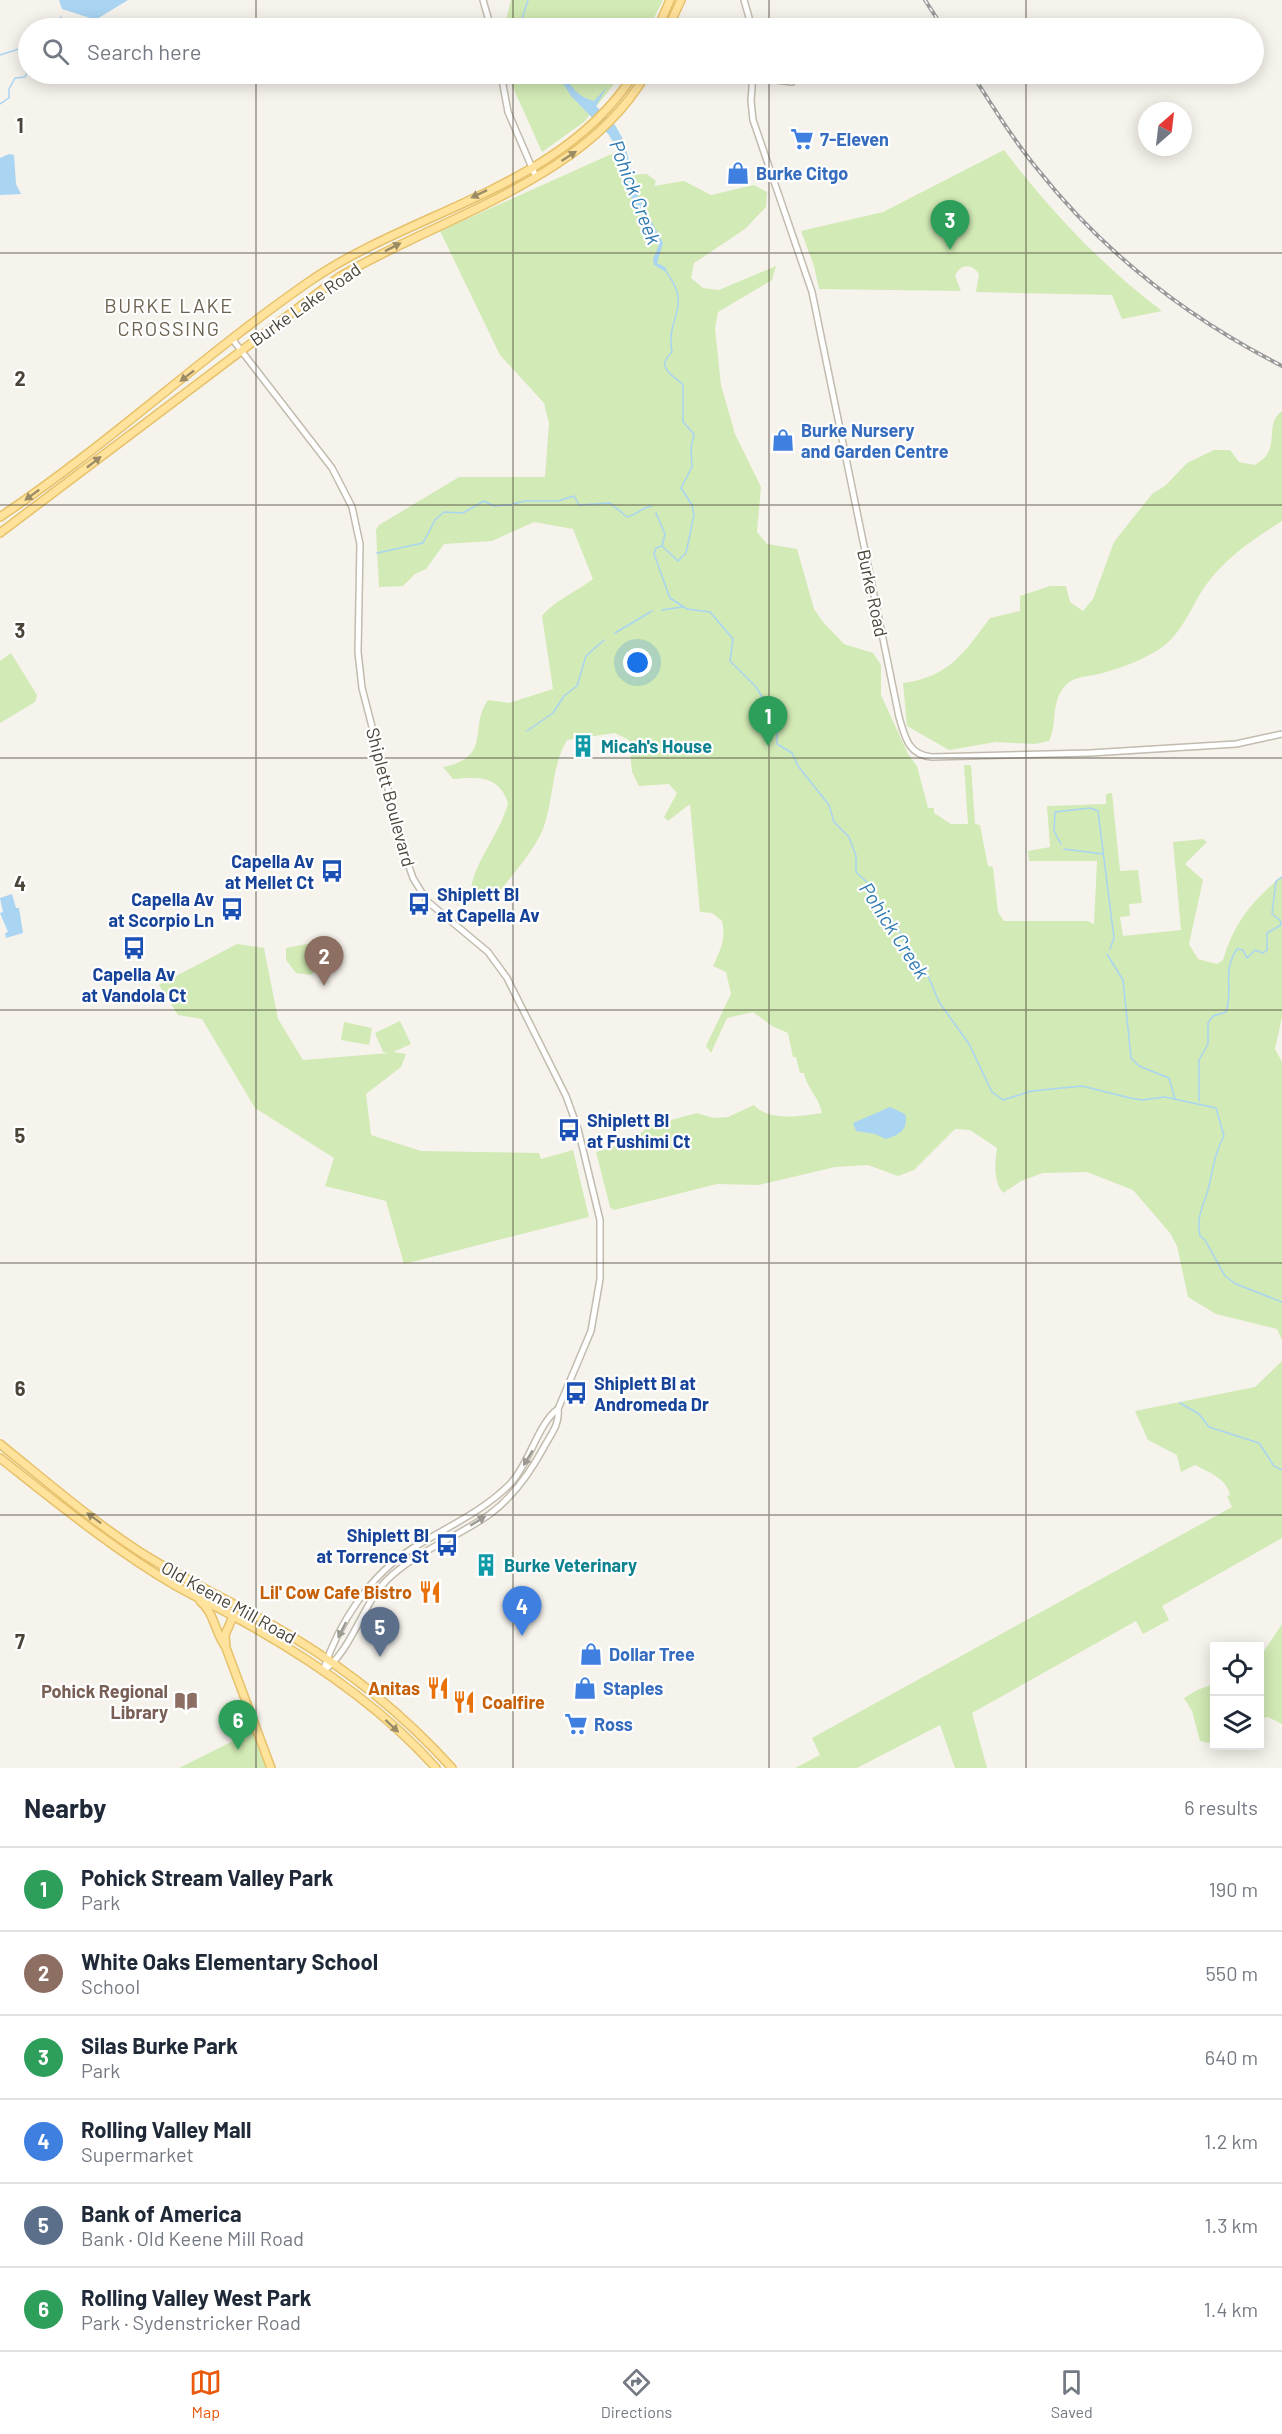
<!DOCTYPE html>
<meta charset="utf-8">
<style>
:root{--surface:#fff;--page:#f6f6f7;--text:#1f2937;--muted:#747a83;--line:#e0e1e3;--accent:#ea580c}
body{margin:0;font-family:Barlow,sans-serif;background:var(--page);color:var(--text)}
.controls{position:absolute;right:18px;bottom:18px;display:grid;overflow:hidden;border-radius:0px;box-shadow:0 3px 15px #0003}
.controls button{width:54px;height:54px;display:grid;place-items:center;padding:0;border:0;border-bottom:2px solid var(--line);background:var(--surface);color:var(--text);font:30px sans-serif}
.compass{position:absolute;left:1138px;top:102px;width:54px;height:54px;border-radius:50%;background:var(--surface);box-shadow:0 3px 15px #0003;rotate:28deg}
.you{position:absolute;left:638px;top:663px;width:21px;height:21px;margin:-15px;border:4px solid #fff;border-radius:50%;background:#1a73e8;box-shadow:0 0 0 9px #1a73e833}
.badge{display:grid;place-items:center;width:39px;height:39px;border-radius:50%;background:var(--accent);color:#fff;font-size:20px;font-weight:700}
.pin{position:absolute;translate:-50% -50px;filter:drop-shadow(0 2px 3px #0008)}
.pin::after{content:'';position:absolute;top:32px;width:21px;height:18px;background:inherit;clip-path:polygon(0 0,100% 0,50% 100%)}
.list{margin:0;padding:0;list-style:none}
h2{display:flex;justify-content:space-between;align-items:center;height:78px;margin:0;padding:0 24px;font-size:26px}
h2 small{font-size:20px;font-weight:400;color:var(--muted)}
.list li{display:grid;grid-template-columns:39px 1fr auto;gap:18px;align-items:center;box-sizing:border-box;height:84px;padding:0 24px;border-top:2px solid var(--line)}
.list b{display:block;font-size:22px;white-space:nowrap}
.list p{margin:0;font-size:20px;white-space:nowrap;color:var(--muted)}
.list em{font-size:20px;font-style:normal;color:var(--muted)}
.icon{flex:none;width:33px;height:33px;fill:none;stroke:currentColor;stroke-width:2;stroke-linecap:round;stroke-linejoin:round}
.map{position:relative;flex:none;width:1282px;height:1768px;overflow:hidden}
.search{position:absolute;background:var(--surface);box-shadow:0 3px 15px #0003;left:18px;right:18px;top:18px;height:66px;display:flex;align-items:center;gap:15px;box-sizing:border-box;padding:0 21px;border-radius:33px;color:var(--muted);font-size:22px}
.sheet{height:582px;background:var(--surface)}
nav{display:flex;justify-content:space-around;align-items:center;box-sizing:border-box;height:84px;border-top:2px solid var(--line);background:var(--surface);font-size:16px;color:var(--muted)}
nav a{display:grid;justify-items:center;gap:3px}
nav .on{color:var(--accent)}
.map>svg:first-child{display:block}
.green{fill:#d2eab5}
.water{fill:#a9d4f2}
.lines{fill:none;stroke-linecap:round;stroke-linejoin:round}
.stream{stroke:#a9d4f2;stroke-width:1.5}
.minor-casing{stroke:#c2bbae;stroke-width:8}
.major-casing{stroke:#e6c16a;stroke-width:10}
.minor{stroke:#fff;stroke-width:5}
.major{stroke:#ffe39c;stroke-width:7}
.rail-casing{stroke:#9a9a9a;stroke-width:4}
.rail{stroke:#fff;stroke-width:1.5;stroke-dasharray:4.5;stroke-linecap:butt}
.oneway{fill:#9c8c66}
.oneway2{fill:#9c9892}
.grid{fill:none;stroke:#4b4439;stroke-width:1.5;stroke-opacity:0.55}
.labels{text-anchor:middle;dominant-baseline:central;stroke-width:4.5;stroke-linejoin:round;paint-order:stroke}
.shop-label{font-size:18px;font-weight:bold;fill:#366cbe;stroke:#fff;text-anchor:start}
.street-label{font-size:18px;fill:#4b4439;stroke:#fff}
.culture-label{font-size:18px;font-weight:bold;fill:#0d838f;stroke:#fff;text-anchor:start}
.transit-label{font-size:18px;font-weight:bold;fill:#164399;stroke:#fff;text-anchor:end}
.food-label{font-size:18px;font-weight:bold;fill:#c56008;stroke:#fff;text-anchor:end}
.education-label{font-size:18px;font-weight:bold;fill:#785e54;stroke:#fff;text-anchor:end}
.water-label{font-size:20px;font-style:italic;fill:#2e7ab2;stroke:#fff}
.neighbourhood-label{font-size:20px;letter-spacing:1.5px;fill:#6e6250;stroke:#fff}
.grid-label{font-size:20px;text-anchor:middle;font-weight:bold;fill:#4b4439;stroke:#fff;stroke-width:4.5;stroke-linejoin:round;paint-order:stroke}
</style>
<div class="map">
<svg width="1282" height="1768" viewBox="0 0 1282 1768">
<rect width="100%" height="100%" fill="#f6f3ec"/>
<g class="green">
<polygon points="511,0 663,0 649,28 497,28 505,24"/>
<polygon points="507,74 622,74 584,122 542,152"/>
<path d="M1004,150C1050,210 1101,265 1162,311L1122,319L1112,295L976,292L979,274C972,263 960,264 955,276L961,291L819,289L814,266L801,231L883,212Z"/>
<path d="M616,152L626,175L647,174L656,181L654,186L684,181L711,195L754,185L767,192L766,207L745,229L694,263L691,278L703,288L719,290L776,266L772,280L718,312L715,328L721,385L735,434L761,487L757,532L767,544L797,549L814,609L823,622L844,644L873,653L881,665V695L908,754L917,766L928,808H934V813L951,824H968L964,765H971L975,824L980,825L988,866L993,867L998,912L1004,921H1088L1094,924L1097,861H1029L1028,851L1050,847L1047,806L1106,804V794L1112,793L1120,871L1138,870L1142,903L1129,904L1130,916L1120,917L1123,936L1181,930L1173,842L1203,839L1207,842L1185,864L1203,880L1189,944L1198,959L1217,964L1223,960C1235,921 1251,902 1282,876V1017L1275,1049L1282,1062V1340L1277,1329L1216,1314L1188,1297L1177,1246L1170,1233L1133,1190L1087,1172L1043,1173L1021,1181L1003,1193C993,1180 995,1164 997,1148L970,1130L955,1129L914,1170L898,1176L868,1165L835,1167L759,1185L717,1184L614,1210L610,1207L596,1152L632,1141L649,1126L697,1113L713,1118L728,1117L754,1105C769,1122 801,1116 822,1113C819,1097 807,1089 804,1073H800L796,1057H793L788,1033L772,1026L753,1012L727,1018L711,1053L706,1046L731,994L726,972L713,966C721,949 726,939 722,921L712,913L700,912L690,804L668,821L664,817L677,793L669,784L639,786L632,772L629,740L615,733L567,740C551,767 554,800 543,829C534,851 515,871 501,890L486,893L471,888C477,857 500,834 508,803C499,775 478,777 453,779L443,767C493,757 468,729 488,700L509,703L553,689L542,616C555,600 576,592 593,579L573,529L534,522L492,541L444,544L426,569L415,574L403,586L379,587L376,530L379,525L459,477H545L549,423L544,403L500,355L440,231Z"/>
<path d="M1282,411V521C1254,539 1229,555 1209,581C1193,601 1185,629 1165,645C1145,660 1117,670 1094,675C1083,677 1073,677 1065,686C1050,703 1058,723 1049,741L1035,744L996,742L949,750L907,726L903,683C949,677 964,653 990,618L1020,611V596L1050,586H1066L1070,602L1083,611L1093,599L1114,542L1152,494L1165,486L1187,463L1214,450H1230L1239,462L1255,465C1258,462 1264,459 1266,456C1277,442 1266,422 1282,411Z"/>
<polygon points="11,653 37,695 35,702 0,723 0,661"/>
<polygon points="312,943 316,946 318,968 311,975 296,973 286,960 286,948"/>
<polygon points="237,944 264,948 278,1019 303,1060 389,1053 383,1052 375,1033 400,1021 411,1044 393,1052 406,1054 401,1067 366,1094 371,1135 421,1151 539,1153 541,1159 573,1150 589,1217 404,1264 386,1201 325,1186 334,1158 255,1108 202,1019 178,1015 159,985"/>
<polygon points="344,1022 372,1028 369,1045 341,1040"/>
<path d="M1282,1361V1538L1162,1606L1169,1620L1143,1634L1136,1621L972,1713L987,1768H955L940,1725L857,1768H795L820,1755L812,1738L1232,1507L1227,1496L1230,1495C1227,1479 1209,1472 1195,1465L1181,1472L1177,1455L1148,1440L1135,1411L1255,1387Z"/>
<polygon points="1282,1624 1282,1724 1268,1717 1260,1718 1260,1657"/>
<polygon points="1214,1684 1214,1740 1208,1743 1200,1741 1192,1711 1184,1698 1197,1690"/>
<polygon points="253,1731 266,1768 179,1768"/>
</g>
<g class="water">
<polygon points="59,0 128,0 97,19 93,19 62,9"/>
<path d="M557,74H564C571,87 578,97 594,101L607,87L596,106L615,125L624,141L638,196L663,243L657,263L665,267L668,273L654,265L653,259L659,245L631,197L623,160L609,135L571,96Z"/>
<polygon points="9,154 14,155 16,184 21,194 0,195 0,158"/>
<polygon points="12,894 16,908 19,908 23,933 6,938 5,933 8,932 0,913 3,912 0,898"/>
<path d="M890,1107L905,1114C909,1130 899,1135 886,1139L875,1134L856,1131L853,1123Z"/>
</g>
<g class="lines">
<g class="stream">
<polyline points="521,22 528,0"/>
<polyline points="56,28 61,17"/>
<polyline points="0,55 28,46"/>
<polyline points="0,104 9,98 9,89 15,78 25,77 28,71"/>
<path d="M667,273C693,308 665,318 672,352C655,368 672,374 683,385V422L694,434L691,448L692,467L681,488L692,505L694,515L686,553L678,561L662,546L656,548L654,554L670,598L687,609L710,612L733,639L730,661L756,687L769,708L777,722V744L792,753L798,766L829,805L834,822L849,837L856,856V872L870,885L875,898L898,928L913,958L929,978L939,1002L969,1044L992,1092L1003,1100L1032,1091L1082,1086L1130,1098L1142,1100L1165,1097L1216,1108L1224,1136C1214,1154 1213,1170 1208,1190C1203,1207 1196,1217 1200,1236L1205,1240L1225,1276L1236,1284L1282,1302"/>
<polyline points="656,513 665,534 662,546"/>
<path d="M377,553L423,543L435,520L444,512L463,513L484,501L494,506L509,505L525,501H558L574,496L579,505L610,503L627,517C636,515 641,508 651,506"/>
<polyline points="662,610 682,607"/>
<polyline points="615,633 652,611"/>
<polyline points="527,731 553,713 564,696 577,686 586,656 604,640"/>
<polyline points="1061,844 1054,831 1055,812 1090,808 1098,811 1114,938 1110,949"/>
<polyline points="1064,849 1103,854"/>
<polyline points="1107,954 1123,980 1131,1058 1139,1066 1169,1078 1175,1099"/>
<path d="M1199,1101V1060L1208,1044V1023L1213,1016L1226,1012C1234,988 1221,973 1237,949L1243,950L1247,958L1255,950L1263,953L1267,950V933L1281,925L1280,920L1272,914L1276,881L1282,877"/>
<polyline points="1180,1403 1199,1414 1209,1427 1259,1443 1274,1466 1282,1470"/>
</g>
<g class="minor-casing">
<g id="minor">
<polyline points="483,0 491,28"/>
<polyline points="744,0 752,28"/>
<polyline points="501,74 508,112 536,177"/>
<path d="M753,74L751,101L753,120L812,292L899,717C905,737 908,755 932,757L1090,753L1236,744L1282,734"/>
<polyline points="766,74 776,80 792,82"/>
<path d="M233,340L332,468L352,507L360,544L358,652L362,688L406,858L413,878L427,901L488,952L507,978L566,1096L578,1129L600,1220V1279L591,1331L558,1409C538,1423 529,1465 509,1485C482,1512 445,1528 413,1548C370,1575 339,1622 323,1671"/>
<path d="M323,1671C351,1652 361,1607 386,1581C415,1552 456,1538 490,1514C514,1496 530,1473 544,1447C551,1434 560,1424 558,1409"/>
</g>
</g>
<g class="major-casing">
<g id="major">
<polyline points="658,28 670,0"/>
<polyline points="668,28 681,0"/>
<path d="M0,517C108,445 203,355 310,281C415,209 562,188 634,74"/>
<path d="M0,533L339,277C440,217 586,180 646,74"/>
<path d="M0,1444C46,1481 91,1520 140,1552C189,1583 242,1606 291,1636C351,1672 405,1716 452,1768"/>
<path d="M0,1458C57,1503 113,1549 176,1586C195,1597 214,1605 233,1616C307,1656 380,1705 436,1768"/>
<path d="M200,1601C214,1612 215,1632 225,1646"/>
<polyline points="234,1614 225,1635 226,1648 271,1768"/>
</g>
</g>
<use href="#minor" class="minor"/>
<use href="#major" class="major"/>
<g class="rail-casing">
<g id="rail">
<polyline points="925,0 943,28"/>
<path d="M972,74C993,107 1014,141 1039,171C1105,254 1188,318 1282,366"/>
</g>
</g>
<use href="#rail" class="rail"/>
</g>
<defs><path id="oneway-solid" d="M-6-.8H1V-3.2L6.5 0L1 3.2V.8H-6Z" transform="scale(1.5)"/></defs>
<g class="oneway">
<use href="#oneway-solid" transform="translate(569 156) rotate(-33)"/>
<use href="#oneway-solid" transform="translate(479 194) rotate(154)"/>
<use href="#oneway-solid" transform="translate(393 247) rotate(-27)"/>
<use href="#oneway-solid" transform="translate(187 376) rotate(142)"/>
<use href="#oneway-solid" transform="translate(94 462) rotate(-38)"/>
<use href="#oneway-solid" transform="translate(32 495) rotate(144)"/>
<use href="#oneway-solid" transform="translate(94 1518) rotate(-143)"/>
<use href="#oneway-solid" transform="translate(392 1726) rotate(43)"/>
</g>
<g class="oneway2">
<use href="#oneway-solid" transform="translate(528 1458) rotate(121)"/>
<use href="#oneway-solid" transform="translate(478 1521) rotate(-31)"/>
<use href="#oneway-solid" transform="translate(342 1630) rotate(117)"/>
</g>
<path class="grid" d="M256,0V28M513,0V28M769,0V28M1026,0V28M256,74V1768M513,74V1768M769,74V1768M1026,74V1768M0,253H1282M0,505H1282M0,758H1282M0,1010H1282M0,1263H1282M0,1515H1282"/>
<defs>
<g id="supermarket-bare" transform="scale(1.8)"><path d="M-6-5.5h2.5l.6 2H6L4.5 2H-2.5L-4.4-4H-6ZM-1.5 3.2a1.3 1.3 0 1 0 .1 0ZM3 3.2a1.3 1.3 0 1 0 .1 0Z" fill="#3f7fe0" stroke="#fff" stroke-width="2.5" paint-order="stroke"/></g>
<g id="shop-bare" transform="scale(1.8)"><path d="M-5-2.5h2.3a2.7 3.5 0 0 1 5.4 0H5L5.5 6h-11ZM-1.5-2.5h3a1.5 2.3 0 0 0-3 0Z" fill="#3f7fe0" stroke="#fff" stroke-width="2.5" paint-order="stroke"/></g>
<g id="building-bare" transform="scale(1.8)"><path d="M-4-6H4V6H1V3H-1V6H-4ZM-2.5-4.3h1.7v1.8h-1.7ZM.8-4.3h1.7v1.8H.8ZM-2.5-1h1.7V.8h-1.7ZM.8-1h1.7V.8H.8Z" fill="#0f9aa8" stroke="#fff" stroke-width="2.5" paint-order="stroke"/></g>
<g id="bus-bare" transform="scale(1.8)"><path d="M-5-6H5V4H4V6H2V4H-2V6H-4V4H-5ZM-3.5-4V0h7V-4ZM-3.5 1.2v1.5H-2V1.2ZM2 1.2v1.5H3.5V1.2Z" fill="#1a4fb4" stroke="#fff" stroke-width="2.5" paint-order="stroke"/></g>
<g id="restaurant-bare" transform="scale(1.8)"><path d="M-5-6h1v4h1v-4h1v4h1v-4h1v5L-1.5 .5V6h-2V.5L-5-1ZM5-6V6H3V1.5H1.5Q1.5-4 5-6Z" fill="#e8710a" stroke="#fff" stroke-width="2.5" paint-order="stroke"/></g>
<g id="library-bare" transform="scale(1.8)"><path d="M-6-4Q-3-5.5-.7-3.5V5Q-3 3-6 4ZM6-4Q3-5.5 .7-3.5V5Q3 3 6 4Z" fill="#8d6e63" stroke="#fff" stroke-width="2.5" paint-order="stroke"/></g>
</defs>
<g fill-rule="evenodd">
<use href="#supermarket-bare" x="802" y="139"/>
<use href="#shop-bare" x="738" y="173"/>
<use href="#shop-bare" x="783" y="440"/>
<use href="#building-bare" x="583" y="746"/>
<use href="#bus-bare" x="332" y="871"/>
<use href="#bus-bare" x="419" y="904"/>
<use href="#bus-bare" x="232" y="909"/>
<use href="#bus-bare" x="134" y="948"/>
<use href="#bus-bare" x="569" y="1130"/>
<use href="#bus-bare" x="576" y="1393"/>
<use href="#bus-bare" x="447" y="1545"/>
<use href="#building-bare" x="486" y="1565"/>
<use href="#restaurant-bare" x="430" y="1592"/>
<use href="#shop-bare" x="591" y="1654"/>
<use href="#restaurant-bare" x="438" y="1688"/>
<use href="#shop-bare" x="585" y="1688"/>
<use href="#library-bare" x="186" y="1701"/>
<use href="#restaurant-bare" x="464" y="1702"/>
<use href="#supermarket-bare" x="576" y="1724"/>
</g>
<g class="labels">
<g class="shop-label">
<text x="820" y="139">7-Eleven</text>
<text x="756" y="173">Burke Citgo</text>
<text x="801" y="430">Burke Nursery<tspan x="801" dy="21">and Garden Centre</tspan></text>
<text x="609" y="1654">Dollar Tree</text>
<text x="603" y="1688">Staples</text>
<text x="594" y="1724">Ross</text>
</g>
<g class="street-label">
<text transform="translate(305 304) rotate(-35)">Burke Lake Road</text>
<text transform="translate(873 593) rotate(78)">Burke Road</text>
<text transform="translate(391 797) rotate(75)">Shiplett Boulevard</text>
<text transform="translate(229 1602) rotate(29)">Old Keene Mill Road</text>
</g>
<g class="culture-label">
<text x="601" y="746">Micah's House</text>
<text x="504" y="1565">Burke Veterinary</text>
</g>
<g class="transit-label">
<text x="314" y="861">Capella Av<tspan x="314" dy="21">at Mellet Ct</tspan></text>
<text x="437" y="894" text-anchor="start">Shiplett Bl<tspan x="437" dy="21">at Capella Av</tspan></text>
<text x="214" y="899">Capella Av<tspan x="214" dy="21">at Scorpio Ln</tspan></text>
<text x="134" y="974" text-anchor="middle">Capella Av<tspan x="134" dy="21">at Vandola Ct</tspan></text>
<text x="587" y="1120" text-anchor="start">Shiplett Bl<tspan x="587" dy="21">at Fushimi Ct</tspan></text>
<text x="594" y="1383" text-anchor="start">Shiplett Bl at<tspan x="594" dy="21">Andromeda Dr</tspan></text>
<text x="429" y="1535">Shiplett Bl<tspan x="429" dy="21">at Torrence St</tspan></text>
</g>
<g class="food-label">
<text x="412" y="1592">Lil' Cow Cafe Bistro</text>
<text x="420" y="1688">Anitas</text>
<text x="482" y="1702" text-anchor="start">Coalfire</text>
</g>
<g class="education-label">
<text x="168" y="1691">Pohick Regional<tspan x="168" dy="21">Library</tspan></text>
</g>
<g class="water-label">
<text transform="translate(636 192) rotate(69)">Pohick Creek</text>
<text transform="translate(895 930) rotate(57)">Pohick Creek</text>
</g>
<g class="neighbourhood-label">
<text x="169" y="305">BURKE LAKE<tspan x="169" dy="23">CROSSING</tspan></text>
</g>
</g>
<g class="grid-label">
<text x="20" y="133">1</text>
<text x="20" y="386">2</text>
<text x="20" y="638">3</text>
<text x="20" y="891">4</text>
<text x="20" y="1143">5</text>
<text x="20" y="1396">6</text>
<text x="20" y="1649">7</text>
</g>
</svg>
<div class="controls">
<button><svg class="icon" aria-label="locate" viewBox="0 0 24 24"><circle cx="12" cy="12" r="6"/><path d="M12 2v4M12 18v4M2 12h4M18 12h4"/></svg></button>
<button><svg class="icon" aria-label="layers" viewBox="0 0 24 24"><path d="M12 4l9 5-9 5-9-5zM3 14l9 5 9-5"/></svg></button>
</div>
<svg class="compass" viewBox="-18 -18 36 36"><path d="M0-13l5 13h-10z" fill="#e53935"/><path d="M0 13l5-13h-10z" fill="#747a83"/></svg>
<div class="you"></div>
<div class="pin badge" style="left:768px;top:746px;background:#2e9e5b">1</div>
<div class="pin badge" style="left:324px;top:986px;background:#8d6e63">2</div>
<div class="pin badge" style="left:950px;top:250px;background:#2e9e5b">3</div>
<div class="pin badge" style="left:522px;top:1636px;background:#3f7fe0">4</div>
<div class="pin badge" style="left:380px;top:1657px;background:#5c6f8a">5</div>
<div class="pin badge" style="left:238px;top:1750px;background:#2e9e5b">6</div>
<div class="search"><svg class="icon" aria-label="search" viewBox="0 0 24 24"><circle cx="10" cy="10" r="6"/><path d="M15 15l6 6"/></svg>Search here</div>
</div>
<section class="sheet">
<h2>Nearby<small>6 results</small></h2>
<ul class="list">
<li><span class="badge" style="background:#2e9e5b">1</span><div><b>Pohick Stream Valley Park</b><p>Park</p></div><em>190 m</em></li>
<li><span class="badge" style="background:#8d6e63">2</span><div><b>White Oaks Elementary School</b><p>School</p></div><em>550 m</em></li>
<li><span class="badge" style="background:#2e9e5b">3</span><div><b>Silas Burke Park</b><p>Park</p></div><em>640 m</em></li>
<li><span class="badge" style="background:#3f7fe0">4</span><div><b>Rolling Valley Mall</b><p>Supermarket</p></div><em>1.2 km</em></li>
<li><span class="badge" style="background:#5c6f8a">5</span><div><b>Bank of America</b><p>Bank · Old Keene Mill Road</p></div><em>1.3 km</em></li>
<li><span class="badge" style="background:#2e9e5b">6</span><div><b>Rolling Valley West Park</b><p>Park · Sydenstricker Road</p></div><em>1.4 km</em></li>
</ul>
</section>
<nav>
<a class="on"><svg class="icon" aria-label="map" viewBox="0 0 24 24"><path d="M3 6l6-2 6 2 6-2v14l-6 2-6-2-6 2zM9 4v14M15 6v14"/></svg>Map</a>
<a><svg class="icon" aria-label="directions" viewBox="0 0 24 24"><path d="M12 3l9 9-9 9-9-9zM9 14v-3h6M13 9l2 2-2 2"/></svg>Directions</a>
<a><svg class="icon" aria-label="saved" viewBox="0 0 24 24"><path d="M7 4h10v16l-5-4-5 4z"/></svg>Saved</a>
</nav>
